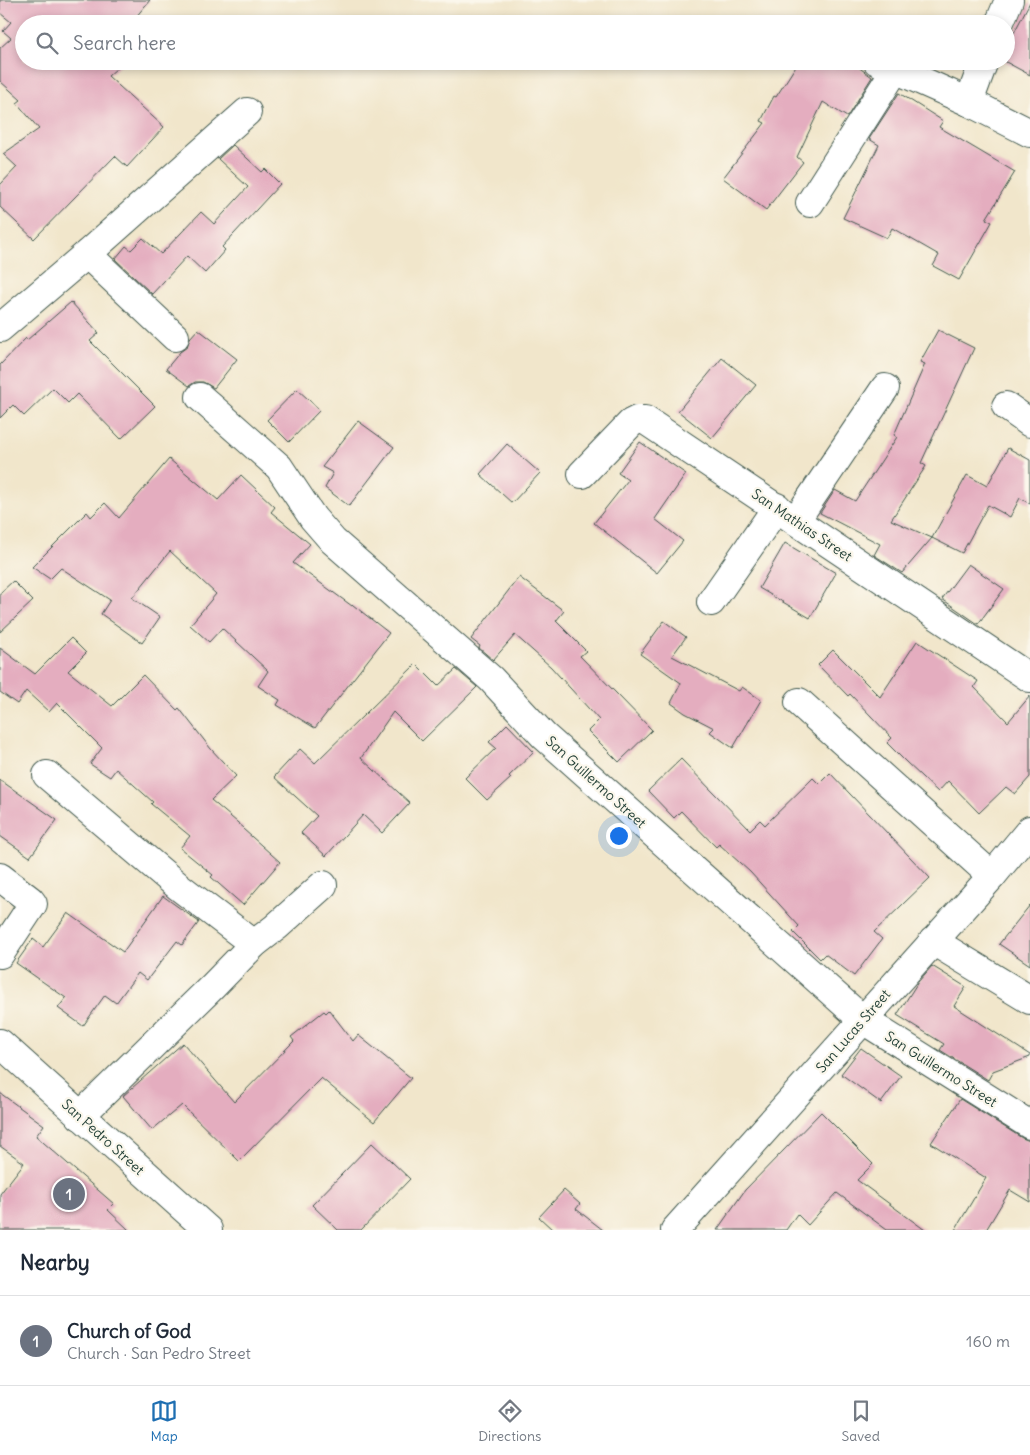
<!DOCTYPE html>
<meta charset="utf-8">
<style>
:root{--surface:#fff;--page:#f6f6f7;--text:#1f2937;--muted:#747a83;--line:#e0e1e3;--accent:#1f6fb2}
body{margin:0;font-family:Delius,sans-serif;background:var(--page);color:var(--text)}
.you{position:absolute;left:618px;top:835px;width:18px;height:18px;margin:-12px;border:4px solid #fff;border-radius:50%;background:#1a73e8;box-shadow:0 0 0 8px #1a73e833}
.badge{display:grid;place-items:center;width:32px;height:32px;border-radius:50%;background:var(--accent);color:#fff;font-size:16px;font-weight:700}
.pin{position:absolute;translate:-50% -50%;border:2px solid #fff;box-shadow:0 1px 5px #0006}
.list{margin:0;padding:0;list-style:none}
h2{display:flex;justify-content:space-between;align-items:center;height:65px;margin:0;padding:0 20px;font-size:21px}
h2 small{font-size:16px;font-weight:400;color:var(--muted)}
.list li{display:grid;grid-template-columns:32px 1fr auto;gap:15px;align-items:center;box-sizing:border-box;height:90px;padding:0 20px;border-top:1px solid var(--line)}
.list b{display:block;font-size:19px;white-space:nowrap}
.list p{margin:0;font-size:16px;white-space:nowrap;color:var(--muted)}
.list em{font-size:16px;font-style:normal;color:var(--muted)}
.icon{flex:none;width:28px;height:28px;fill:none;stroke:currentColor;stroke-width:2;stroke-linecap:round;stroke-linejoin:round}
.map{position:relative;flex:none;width:1030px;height:1230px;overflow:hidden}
.search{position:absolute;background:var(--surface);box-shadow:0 2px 8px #0003;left:15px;right:15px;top:15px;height:55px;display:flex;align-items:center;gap:12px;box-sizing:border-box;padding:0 18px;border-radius:28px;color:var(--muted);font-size:19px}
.sheet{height:155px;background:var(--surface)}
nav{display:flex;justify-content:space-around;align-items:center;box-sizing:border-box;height:70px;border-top:1px solid var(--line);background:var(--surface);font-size:14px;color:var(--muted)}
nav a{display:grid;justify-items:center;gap:2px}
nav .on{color:var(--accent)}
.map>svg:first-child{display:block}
.building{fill:#e4adbf}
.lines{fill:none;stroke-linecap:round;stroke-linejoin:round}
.minor-casing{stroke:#3e564b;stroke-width:30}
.major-casing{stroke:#3e564b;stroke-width:30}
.minor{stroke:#fff;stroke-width:28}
.major{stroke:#fff;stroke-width:28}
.labels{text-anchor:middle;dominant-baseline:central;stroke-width:4.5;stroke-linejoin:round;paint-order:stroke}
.street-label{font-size:14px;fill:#1f3d34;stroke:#fbf7ec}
</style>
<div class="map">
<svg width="1030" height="1230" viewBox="0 0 1030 1230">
<rect width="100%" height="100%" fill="#fbf7ec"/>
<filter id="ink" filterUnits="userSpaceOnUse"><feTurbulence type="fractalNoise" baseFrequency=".02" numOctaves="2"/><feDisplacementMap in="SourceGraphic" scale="10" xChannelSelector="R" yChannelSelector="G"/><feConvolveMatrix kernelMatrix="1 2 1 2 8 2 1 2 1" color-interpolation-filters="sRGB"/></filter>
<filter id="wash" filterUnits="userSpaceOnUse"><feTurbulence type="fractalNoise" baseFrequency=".0096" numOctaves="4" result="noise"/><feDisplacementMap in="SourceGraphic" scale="20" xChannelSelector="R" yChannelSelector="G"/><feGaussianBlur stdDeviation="1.12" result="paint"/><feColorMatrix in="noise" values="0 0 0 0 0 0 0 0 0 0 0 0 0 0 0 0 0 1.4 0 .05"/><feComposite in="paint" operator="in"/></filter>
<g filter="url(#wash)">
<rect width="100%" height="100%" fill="#f1e6cb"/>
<g id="blocks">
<g class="building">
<polygon points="0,0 150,0 130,24 24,24 24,61 125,61 108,76 164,127 127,167 115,156 34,239 0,207 0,185 17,167 3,154 39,129 17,103 21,100 0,81 0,48 11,38 3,31 11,22 0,13"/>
<polygon points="1030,2 1030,75 1004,61 1006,61 1006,48"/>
<polygon points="799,61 850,61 872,77 847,117 823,102 797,157 803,162 766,210 723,178 765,123 761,121 774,96 776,97"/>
<polygon points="899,93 943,121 939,127 1015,172 986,219 992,222 959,280 933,266 939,255 892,228 887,238 843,218 879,145 869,139"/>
<polygon points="233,145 262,172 265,169 280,184 222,247 225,250 205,273 187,256 152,294 115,259 126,246 131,250 143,238 161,254 201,212 214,224 248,187 218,159"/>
<polygon points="71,302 99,333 90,341 155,406 121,439 77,394 68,403 53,388 24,416 13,405 0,418 0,365 26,338 27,340"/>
<polygon points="198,329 237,359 214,388 203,382 195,382 189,386 166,369 180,352 187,347 190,338"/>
<polygon points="938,330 974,348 921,463 926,466 891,520 932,538 902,573 874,555 880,544 820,513 835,490 855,501 897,437 894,435 925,364 920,362"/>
<polygon points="722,358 756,385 712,438 678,411"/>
<polygon points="297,389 320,410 289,442 267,420"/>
<polygon points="358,421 394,447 349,506 325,488 333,473 322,467"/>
<polygon points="640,442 686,474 655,519 683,541 657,573 594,523 628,480 618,473"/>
<polygon points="507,444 540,473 512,503 480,474"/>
<polygon points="1008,448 1030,460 1030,504 1020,498 1010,517 988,505 962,553 932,538 967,475 987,486"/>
<polygon points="169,459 218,500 241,475 275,507 271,512 310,544 293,563 352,606 353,605 389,633 315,728 277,705 280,700 258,686 268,671 222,628 209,642 190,625 216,594 170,551 132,598 160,617 142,643 101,614 110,600 61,568 50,579 32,567 87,512 91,517 105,503 119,518"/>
<polygon points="785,543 836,573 810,618 759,588"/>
<polygon points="968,564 1004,589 978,624 942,599"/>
<polygon points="519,577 564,611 556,621 586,651 580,656 652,730 619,762 588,731 599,720 551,667 515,635 493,660 479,648 480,646 471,639"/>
<polygon points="13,581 33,601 0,632 0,593"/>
<polygon points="664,621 686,637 672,656 739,691 742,687 761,700 733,748 710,732 714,728 685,713 671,703 681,683 640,654"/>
<polygon points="71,638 86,653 68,671 112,706 143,675 177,710 179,708 211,749 236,776 211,800 244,828 243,829 280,862 243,905 211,877 213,875 180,848 190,836 151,804 153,802 116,769 110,777 90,764 102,748 57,703 49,712 26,691 17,704 0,692 0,648 35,674"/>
<polygon points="917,641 978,681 974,687 1008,722 1030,696 1030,777 1015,794 1006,787 979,813 948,781 938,792 906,762 887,743 892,738 850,694 848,696 818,665 833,650 880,697"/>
<polygon points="416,664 438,686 456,669 477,687 422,741 393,712 361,758 410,803 382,833 363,815 326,856 301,833 317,816 274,777 300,749 315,763"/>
<polygon points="507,724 534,752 509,776 511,778 487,800 465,778 496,748 489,742"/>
<polygon points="681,759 750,830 760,820 765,825 813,778 819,784 830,773 930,878 874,932 882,939 854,976 825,954 820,959 793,932 799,926 750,872 719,844 716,847 681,811 674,818 648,791"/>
<polygon points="0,780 57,820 30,857 0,836"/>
<polygon points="163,896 199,922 182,945 177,941 147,980 138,973 116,1003 105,995 83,1026 58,1008 66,998 16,963 33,939 43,947 68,913 123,952"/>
<polygon points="1030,905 1030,965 999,944"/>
<polygon points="932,966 966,987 954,1006 1030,1055 1030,1057 993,1071 988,1080 940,1050 944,1044 897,1015 918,982"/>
<polygon points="329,1010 353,1041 358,1035 411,1078 374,1122 321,1078 239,1161 182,1105 152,1130 123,1096 183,1043 234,1102 294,1041 291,1037 324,1011 326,1013"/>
<polygon points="861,1048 901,1076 881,1103 841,1074"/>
<polygon points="0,1093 44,1125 36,1136 114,1204 108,1210 129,1230 0,1230 0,1194 24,1163 0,1146"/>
<polygon points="960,1099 1022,1138 1030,1141 1030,1202 1010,1190 986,1230 955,1230 986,1178 931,1143"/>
<polygon points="821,1112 873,1164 857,1180 925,1230 887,1230 837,1193 808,1225 797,1214 786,1230 717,1230 745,1190"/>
<polygon points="372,1143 410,1179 361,1230 338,1230 312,1205"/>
<polygon points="564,1190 580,1204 576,1209 603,1230 553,1230 539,1217"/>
</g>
</g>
</g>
<g filter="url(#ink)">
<use href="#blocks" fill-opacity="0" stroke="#3e564b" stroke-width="1"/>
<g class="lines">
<g class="minor-casing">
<g id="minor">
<polyline points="999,24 1009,0"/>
<polyline points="877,61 969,102 1030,133"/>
<polyline points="969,102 984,61"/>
<polyline points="810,203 895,70"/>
<polyline points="87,254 175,337"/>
<polyline points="0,328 87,254 247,112"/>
<polyline points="200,397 279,467 313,518 333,541 491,679 544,736 863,1020 1030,1125"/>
<polyline points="1006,406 1030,423"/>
<polyline points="582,474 631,423 637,420 645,420 1030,678"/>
<polyline points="796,520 885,388"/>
<polyline points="711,602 777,507"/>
<polyline points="799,702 992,876"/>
<polyline points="47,775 178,886 254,944"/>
<polyline points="0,877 30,900 33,904 0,954"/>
<polyline points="933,941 1030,1000"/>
<polyline points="80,1116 213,986 254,944 276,927 323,885"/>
<polyline points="675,1230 992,876 1030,830"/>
</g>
</g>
<g class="major-casing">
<polyline id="major" points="0,1043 208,1230"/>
</g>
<use href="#minor" class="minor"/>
<use href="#major" class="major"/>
</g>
</g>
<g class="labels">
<g class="street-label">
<text transform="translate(802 525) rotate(34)">San Mathias Street</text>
<text transform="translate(596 782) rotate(42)">San Guillermo Street</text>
<text transform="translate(853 1031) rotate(-49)">San Lucas Street</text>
<text transform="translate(941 1069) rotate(32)">San Guillermo Street</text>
<text transform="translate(103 1137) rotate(42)">San Pedro Street</text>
</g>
</g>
</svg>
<div class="you"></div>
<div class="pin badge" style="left:69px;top:1194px;background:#6b7280">1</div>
<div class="search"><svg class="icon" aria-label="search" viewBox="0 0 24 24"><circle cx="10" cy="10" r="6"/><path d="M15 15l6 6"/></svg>Search here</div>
</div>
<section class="sheet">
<h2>Nearby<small></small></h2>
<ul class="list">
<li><span class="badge" style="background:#6b7280">1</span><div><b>Church of God</b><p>Church · San Pedro Street</p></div><em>160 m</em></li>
</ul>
</section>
<nav>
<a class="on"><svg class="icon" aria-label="map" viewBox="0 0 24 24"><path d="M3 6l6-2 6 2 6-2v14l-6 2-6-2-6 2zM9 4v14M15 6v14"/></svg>Map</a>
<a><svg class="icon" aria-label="directions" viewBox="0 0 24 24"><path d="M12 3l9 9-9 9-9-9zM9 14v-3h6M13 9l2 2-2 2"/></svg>Directions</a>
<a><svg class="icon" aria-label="saved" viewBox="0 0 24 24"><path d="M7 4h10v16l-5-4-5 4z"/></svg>Saved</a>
</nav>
